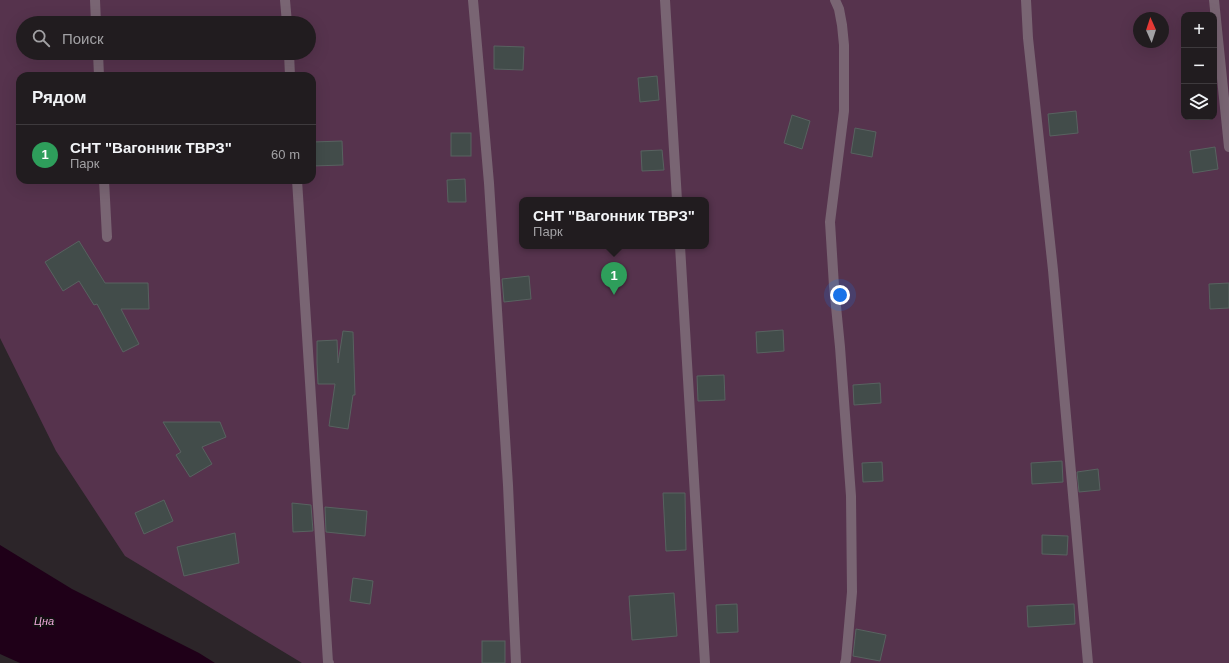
<!DOCTYPE html>
<html lang="ru">
<meta charset="utf-8">
<style>
:root{--surface:#211c1f;--page:#2d292c;--text:#f1f3f6;--muted:#a2a1a4;--line:#3e3a3d;--accent:#58cec0}
body{margin:0;font-family:Arial,sans-serif;background:var(--page);color:var(--text)}
.controls{position:absolute;right:12px;top:12px;display:grid;overflow:hidden;border-radius:8px;box-shadow:0 4px 16px #0002}
.controls button{width:36px;height:36px;display:grid;place-items:center;padding:0;border:0;border-bottom:1px solid var(--line);background:var(--surface);color:var(--text);font:20px sans-serif}
.compass{position:absolute;left:1133px;top:12px;width:36px;height:36px;border-radius:50%;background:var(--surface);box-shadow:0 4px 16px #0002;rotate:357deg}
.you{position:absolute;left:840px;top:295px;width:14px;height:14px;margin:-10px;border:3px solid #fff;border-radius:50%;background:#1a73e8;box-shadow:0 0 0 6px #1a73e833}
.badge{display:grid;place-items:center;width:26px;height:26px;border-radius:50%;background:var(--accent);color:#fff;font-size:13px;font-weight:700}
.pin{position:absolute;translate:-50% -33px;filter:drop-shadow(0 1px 2px #0008)}
.pin::after{content:'';position:absolute;top:21px;width:14px;height:12px;background:inherit;clip-path:polygon(0 0,100% 0,50% 100%)}
.popup{position:absolute;left:519px;top:197px;width:190px;height:52px;box-sizing:border-box;display:grid;place-content:center;border-radius:8px;background:var(--surface);filter:drop-shadow(0 1px 3px #0005);font-size:13px;white-space:nowrap;color:var(--muted)}
.popup b{font-size:15px;color:var(--text)}
.popup::after{content:'';position:absolute;left:50%;top:100%;margin-left:-8px;border:8px solid transparent;border-top-color:var(--surface)}
.list{margin:0;padding:0;list-style:none}
h2{display:flex;justify-content:space-between;align-items:center;height:52px;margin:0;padding:0 16px;font-size:17px}
h2 small{font-size:13px;font-weight:400;color:var(--muted)}
.list li{display:grid;grid-template-columns:26px 1fr auto;gap:12px;align-items:center;box-sizing:border-box;height:60px;padding:0 16px;border-top:1px solid var(--line)}
.list b{display:block;font-size:15px;white-space:nowrap}
.list p{margin:0;font-size:13px;white-space:nowrap;color:var(--muted)}
.list em{font-size:13px;font-style:normal;color:var(--muted)}
.icon{flex:none;width:22px;height:22px;fill:none;stroke:currentColor;stroke-width:2;stroke-linecap:round;stroke-linejoin:round}
.map{position:relative;flex:none;width:1229px;height:663px;overflow:hidden}
.search{position:absolute;background:var(--surface);box-shadow:0 4px 16px #0002;left:16px;top:16px;width:300px;height:44px;display:flex;align-items:center;gap:10px;box-sizing:border-box;padding:0 14px;border-radius:22px;color:var(--muted);font-size:15px}
.panel{position:absolute;background:var(--surface);box-shadow:0 4px 16px #0002;left:16px;top:72px;width:300px;height:112px;border-radius:12px}
.map>svg:first-child{display:block}
.green{fill:#56334d;fill-rule:evenodd}
.water{fill:#1f0018}
.building{fill:#424c4a;stroke:#586260}
.lines{fill:none;stroke-linecap:round;stroke-linejoin:round}
.service{stroke:#796573;stroke-width:10}
.minor{stroke:#796573;stroke-width:10}
.labels{text-anchor:middle;dominant-baseline:central;stroke-width:4;stroke-linejoin:round;paint-order:stroke}
.water-label{font-size:11px;font-style:italic;fill:#efaadb;stroke:#120f11}
</style>
<div class="map">
<svg width="1229" height="663" viewBox="0 0 1229 663">
<rect width="100%" height="100%" fill="#2c2529"/>
<path class="green" d="M0,0H1229V663H302L125,556L56,451L0,338ZM1184,15H1214V117H1184ZM1139,18H1163V42H1139ZM23,23H309V53H23ZM20,76H312V180H20ZM522,200H706V246H522Z"/>
<polygon class="water" points="0,545 72,589 199,653 215,663 20,663 0,654"/>
<g class="building">
<polygon points="494,46 524,47 523,70 494,69"/>
<polygon points="657,76 659,100 640,102 638,78"/>
<polygon points="1076,111 1078,133 1050,136 1048,114"/>
<polygon points="792,115 810,121 802,149 784,143"/>
<polygon points="855,128 876,132 872,157 851,153"/>
<rect x="451" y="133" width="20" height="23"/>
<polygon points="342,141 343,165 312,166 312,142"/>
<polygon points="1215,147 1218,169 1193,173 1190,151"/>
<polygon points="662,150 664,170 642,171 641,151"/>
<polygon points="465,179 466,202 448,202 447,180"/>
<polygon points="79,241 105,283 148,283 149,309 121,309 139,344 123,352 97,304 94,305 79,281 63,291 45,262"/>
<polygon points="529,276 531,299 504,302 502,279"/>
<polygon points="1229,283 1229,308 1210,309 1209,284"/>
<polygon points="783,330 784,351 757,353 756,332"/>
<polygon points="343,331 353,332 355,395 353,395 348,429 329,426 335,384 318,384 317,363 317,341 337,340 338,363"/>
<polygon points="724,375 725,400 698,401 697,376"/>
<polygon points="880,383 881,403 854,405 853,385"/>
<polygon points="163,422 220,422 226,437 202,447 212,464 190,477 176,455 181,452"/>
<polygon points="1062,461 1063,482 1032,484 1031,463"/>
<polygon points="882,462 883,481 863,482 862,463"/>
<polygon points="1098,469 1100,490 1079,492 1077,472"/>
<polygon points="663,493 685,493 686,550 666,551"/>
<polygon points="164,500 173,521 144,534 135,513"/>
<polygon points="292,503 311,505 313,531 293,532"/>
<polygon points="325,507 367,511 365,536 326,532"/>
<polygon points="235,533 239,563 184,576 177,547"/>
<polygon points="1042,535 1068,536 1067,555 1042,554"/>
<polygon points="353,578 373,581 370,604 350,601"/>
<polygon points="674,593 677,636 632,640 629,596"/>
<polygon points="737,604 738,632 717,633 716,605"/>
<polygon points="1074,604 1075,624 1028,627 1027,606"/>
<polygon points="856,629 886,635 880,661 853,656"/>
<rect x="482" y="641" width="23" height="22"/>
</g>
<g class="lines">
<g class="service">
<polyline points="95,0 96,23"/>
<polyline points="665,0 677,200"/>
<polyline points="1026,0 1028,38 1053,270 1088,663"/>
<polyline points="1214,0 1229,147"/>
<polyline points="98,53 99,76"/>
<polyline points="104,180 107,237"/>
<polyline points="680,246 705,663"/>
</g>
<g class="minor">
<polyline points="285,0 287,23"/>
<polyline points="473,0 489,183 508,485 516,663"/>
<polyline points="835,0 839,9 842,25 844,45 844,111 830,222 834,286 840,347 851,496 852,592 846,660 845,663"/>
<polyline points="289,53 290,76"/>
<polyline points="297,180 328,662 329,663"/>
</g>
</g>
<g class="labels">
<g class="water-label">
<text x="44" y="621">Цна</text>
</g>
</g>
</svg>
<div class="controls">
<button>+</button>
<button>−</button>
<button><svg class="icon" aria-label="layers" viewBox="0 0 24 24"><path d="M12 4l9 5-9 5-9-5zM3 14l9 5 9-5"/></svg></button>
</div>
<svg class="compass" viewBox="-18 -18 36 36"><path d="M0-13l5 13h-10z" fill="#e53935"/><path d="M0 13l5-13h-10z" fill="#a2a1a4"/></svg>
<div class="you"></div>
<div class="pin badge" style="left:614px;top:295px;background:#2e9e5b">1</div>
<div class="popup"><b>СНТ &quot;Вагонник ТВРЗ&quot;</b>Парк</div>
<div class="search"><svg class="icon" aria-label="search" viewBox="0 0 24 24"><circle cx="10" cy="10" r="6"/><path d="M15 15l6 6"/></svg>Поиск</div>
<section class="panel">
<h2>Рядом<small></small></h2>
<ul class="list">
<li><span class="badge" style="background:#2e9e5b">1</span><div><b>СНТ &quot;Вагонник ТВРЗ&quot;</b><p>Парк</p></div><em>60 m</em></li>
</ul>
</section>
</div>
